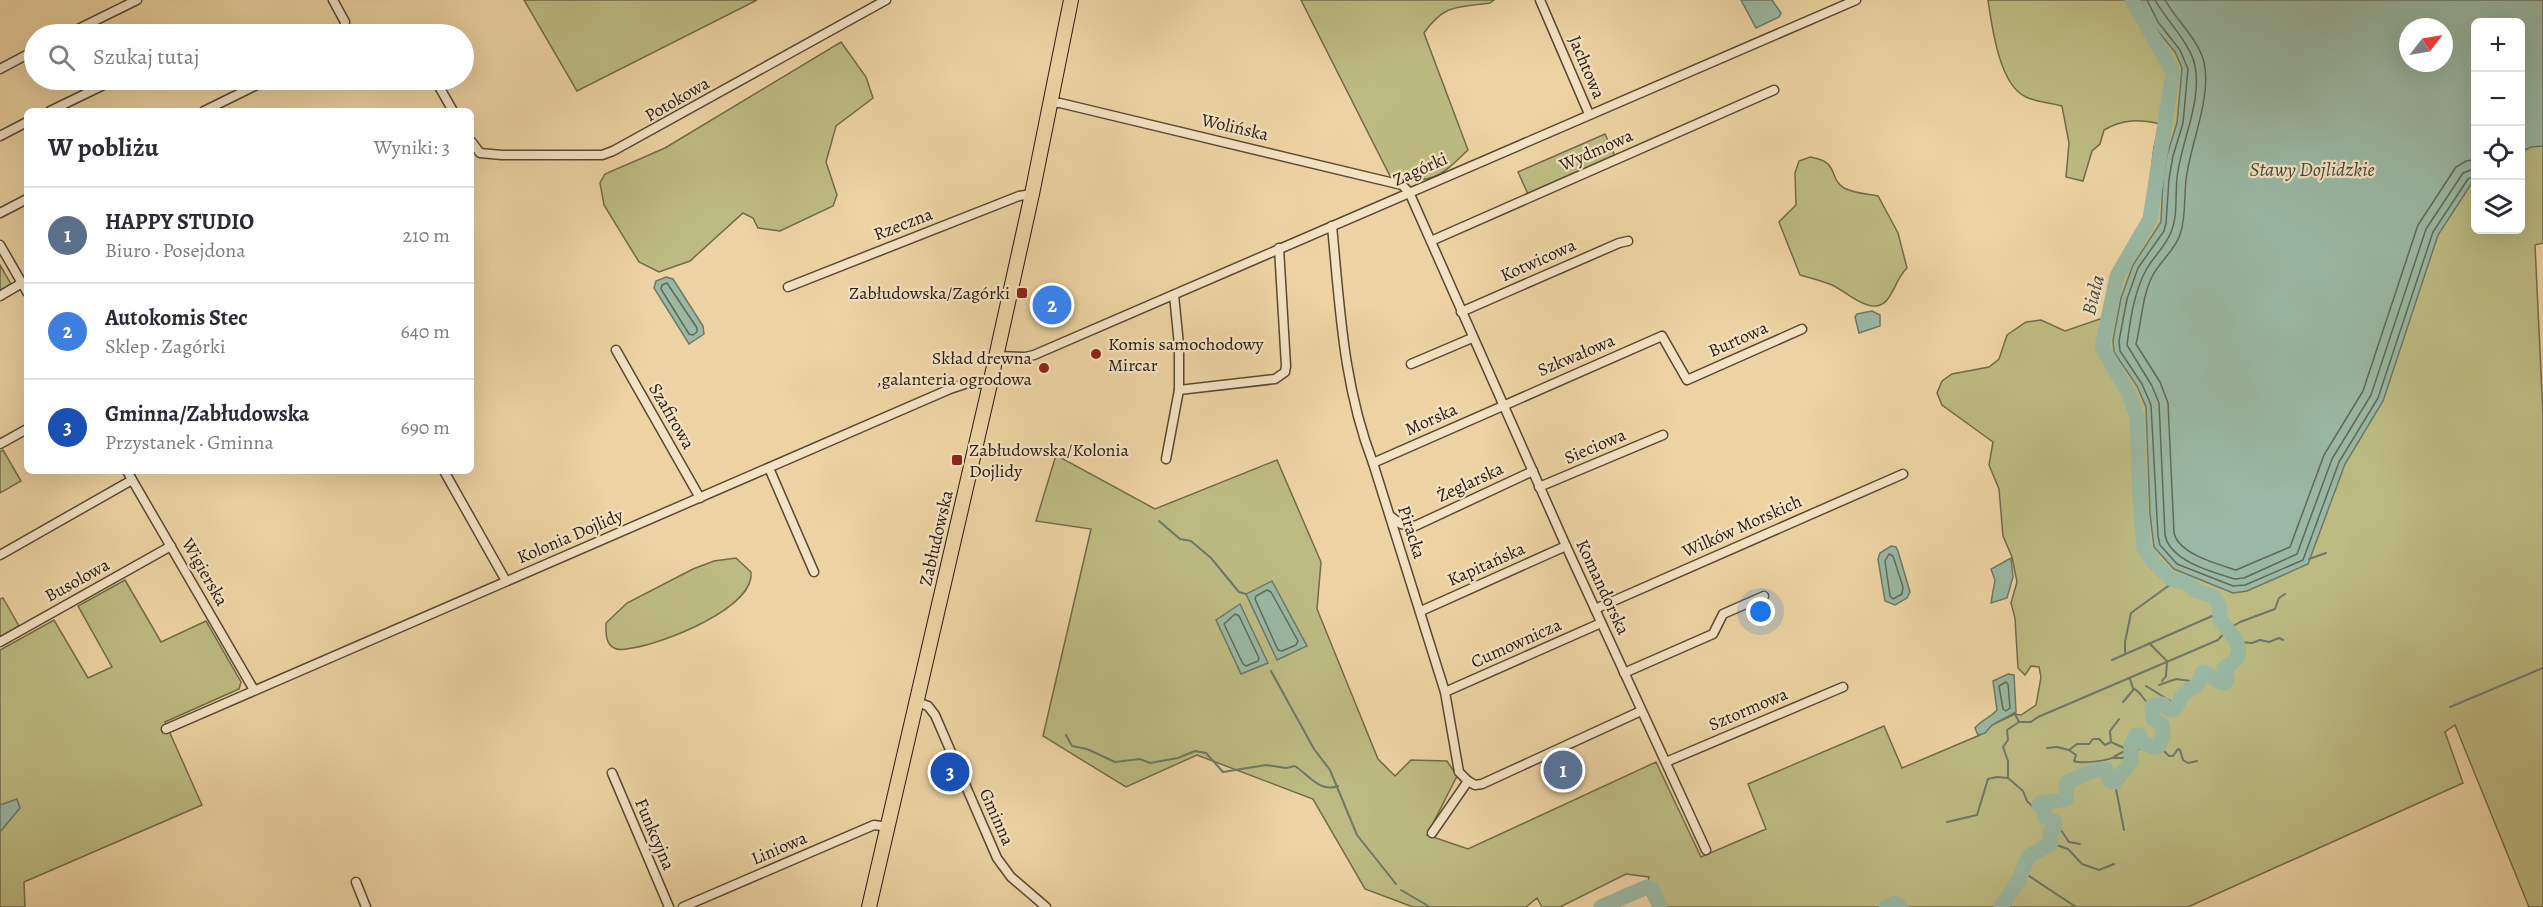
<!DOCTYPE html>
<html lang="pl">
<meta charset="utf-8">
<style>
:root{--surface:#fff;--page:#f7f7f7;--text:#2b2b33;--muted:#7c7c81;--line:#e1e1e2;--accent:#0f766e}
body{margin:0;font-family:Alegreya,serif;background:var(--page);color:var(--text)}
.controls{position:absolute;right:18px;top:18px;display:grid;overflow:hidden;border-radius:9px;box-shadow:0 6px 24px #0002}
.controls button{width:54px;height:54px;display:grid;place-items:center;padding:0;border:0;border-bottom:2px solid var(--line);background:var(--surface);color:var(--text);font:30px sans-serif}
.compass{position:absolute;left:2399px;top:18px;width:54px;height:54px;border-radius:50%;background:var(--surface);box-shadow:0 6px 24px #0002;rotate:59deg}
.you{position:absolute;left:1761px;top:612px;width:21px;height:21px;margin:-15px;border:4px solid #fff;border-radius:50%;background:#1a73e8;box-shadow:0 0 0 9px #1a73e833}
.badge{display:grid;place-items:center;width:39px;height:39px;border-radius:50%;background:var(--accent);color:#fff;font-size:20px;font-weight:700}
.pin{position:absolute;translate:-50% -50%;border:3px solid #fff;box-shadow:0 2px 6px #0006}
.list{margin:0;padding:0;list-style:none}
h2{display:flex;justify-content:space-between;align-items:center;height:78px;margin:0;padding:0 24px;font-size:26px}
h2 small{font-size:20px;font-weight:400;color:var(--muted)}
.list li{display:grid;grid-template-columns:39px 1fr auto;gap:18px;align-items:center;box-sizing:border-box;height:96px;padding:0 24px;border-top:2px solid var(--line)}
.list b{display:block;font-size:22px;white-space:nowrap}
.list p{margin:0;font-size:20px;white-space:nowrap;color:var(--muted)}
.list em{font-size:20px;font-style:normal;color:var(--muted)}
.icon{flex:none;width:33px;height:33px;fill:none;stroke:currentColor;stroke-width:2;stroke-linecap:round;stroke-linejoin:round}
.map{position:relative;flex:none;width:2543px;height:907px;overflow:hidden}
.search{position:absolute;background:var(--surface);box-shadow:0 6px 24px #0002;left:24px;top:24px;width:450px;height:66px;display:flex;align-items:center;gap:15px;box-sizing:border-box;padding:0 21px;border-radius:33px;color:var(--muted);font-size:22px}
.panel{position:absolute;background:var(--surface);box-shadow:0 6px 24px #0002;left:24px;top:108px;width:450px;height:366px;border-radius:9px}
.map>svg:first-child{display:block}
.green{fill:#bdbb82;stroke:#726b48;stroke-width:1.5;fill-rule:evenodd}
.water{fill:#9ab8a3;stroke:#6c7967;stroke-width:1.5;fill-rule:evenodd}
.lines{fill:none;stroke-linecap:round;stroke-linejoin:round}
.shore{stroke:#606a58;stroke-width:1.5}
.stream{stroke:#6c7967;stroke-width:2}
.river{stroke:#9ab8a3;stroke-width:15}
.minor-casing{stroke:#584933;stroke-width:11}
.trunk-casing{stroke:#271b0e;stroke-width:16}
.minor{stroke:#f3e2c3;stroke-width:8}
.trunk{stroke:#edd3a3;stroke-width:14}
.poi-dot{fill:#8f2418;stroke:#f3e2c3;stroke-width:2}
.labels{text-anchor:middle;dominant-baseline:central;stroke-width:4.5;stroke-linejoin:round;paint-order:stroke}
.street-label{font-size:18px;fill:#271b0e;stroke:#f3e2c3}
.poi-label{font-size:18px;fill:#271b0e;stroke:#f3e2c3;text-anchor:end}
.water-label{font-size:20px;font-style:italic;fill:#4a4a3b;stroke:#f3e2c3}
</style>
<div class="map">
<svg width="2543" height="907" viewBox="0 0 2543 907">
<rect width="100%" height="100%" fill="#edd3a3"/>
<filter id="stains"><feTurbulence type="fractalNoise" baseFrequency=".00333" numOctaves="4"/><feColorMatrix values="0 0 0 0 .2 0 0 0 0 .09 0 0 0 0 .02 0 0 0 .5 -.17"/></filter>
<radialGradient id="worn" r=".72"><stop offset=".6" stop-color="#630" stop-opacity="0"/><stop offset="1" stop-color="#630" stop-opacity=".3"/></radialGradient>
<g class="green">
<polygon points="524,0 757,0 577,91"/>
<path d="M1301,0H1494L1490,3C1458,7 1444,4 1424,33L1468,150C1439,178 1435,182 1392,180Z"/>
<path d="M1988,0H2543V243L2535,245L2543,415V907H2529L2455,725L2445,732L2463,783L2188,907H1901L1899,904L1896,907H1653L1646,892L1649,877L1626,874L1560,907H1542L1537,898L1526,907H1413L1365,889L1313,799L1197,755L1126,787L1043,736L1091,529L1036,521L1056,455L1155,509L1277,460L1321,562L1317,609L1378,759L1395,776L1411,760L1447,761L1457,776L1427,835L1468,849L1656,762L1701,857L1766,829L1748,784L1884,726L1902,768L1980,735L1992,725L2015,714L2021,715L2036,705L2041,677L2039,667L2031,666L2025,675L2018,668L2015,618L2011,603L2017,582L2012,557L2003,536L1999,489L1989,465L1993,442L1942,405L1937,393L1942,381L1952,374L1989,367L1999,359L2007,335L2026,322L2041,320L2065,331L2103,318L2113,271L2146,214L2154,147L2160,124C2139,119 2123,119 2104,130L2100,144L2092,151L2083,181L2066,177L2069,143L2062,106C2051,103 2036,102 2026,97C1999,85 1992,26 1988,0ZM2476,22H2520V230H2476ZM2408,27H2444V63H2408Z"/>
<polygon points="841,42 866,77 873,98 836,126 826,162 837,195 833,206 780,231 758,228 753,218 743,213 690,261 659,272 639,262 604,205 600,183 605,174 665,148"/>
<polygon points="1605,134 1615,156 1528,194 1518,172"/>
<path d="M1810,157C1841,162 1827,177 1844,188C1853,193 1868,194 1878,196L1898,233L1907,268C1897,278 1895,290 1887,300C1872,318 1846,291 1832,285C1822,281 1811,278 1800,275L1779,222L1796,205L1795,173L1799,161Z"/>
<polygon points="0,265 11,284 0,291"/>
<polygon points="3,450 21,481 0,493 0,452"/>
<path d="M736,558L751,572C755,608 662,644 632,648C627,649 619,651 614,648C605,643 606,632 606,623L627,603L693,569L714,561Z"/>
<polygon points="125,580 161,642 206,621 241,682 239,689 165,722 202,805 24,882 25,907 0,907 0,650 54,620 88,678 112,667 78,606"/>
<polygon points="3,598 19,626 0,637 0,599"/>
</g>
<g class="water">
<polygon points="1741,0 1772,0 1781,13 1779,17 1756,28"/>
<path d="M2140,0H2543V146L2531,147L2521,152L2520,22H2476L2475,178L2438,235L2383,401L2345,464L2308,564L2247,591L2233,593L2174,569L2154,547L2150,514L2146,407L2137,386L2114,352L2113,340L2121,298L2133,265L2161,222L2163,178L2167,155L2177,123L2182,68L2175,52L2153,25ZM2408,27H2444V63H2408Z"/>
<polygon points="666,277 673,279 703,326 704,334 689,344 654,288 656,281"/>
<polygon points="1872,311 1880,315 1880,326 1859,333 1855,317 1857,314"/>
<polygon points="1891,546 1896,547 1898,551 1910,592 1907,598 1895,605 1885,601 1878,559 1880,553"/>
<polygon points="2011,558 2013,577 2007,598 1991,603 1995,580 1991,569"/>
<path d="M2193,579L2196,587L2216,592C2221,600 2224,612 2220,620L2212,598C2198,592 2191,601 2188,581Z"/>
<polygon points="1272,581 1307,646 1277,660 1246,594"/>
<polygon points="1240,604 1268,663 1241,674 1216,620"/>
<path d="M2008,674L2014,675L2016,712L1992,725L1985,733L1978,735L1975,728C1980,721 1991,717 1997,710L1993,681Z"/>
<polygon points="17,799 20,808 0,832 0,805"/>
</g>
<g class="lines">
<g class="shore">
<polyline points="2147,0 2158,22 2180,50 2188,69 2183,123 2173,156 2169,179 2166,223 2164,231 2138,268 2127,299 2119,341 2120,351 2142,384 2151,405 2158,536 2160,545 2177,564 2233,586 2245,585 2303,560 2339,462 2378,398 2433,232 2468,179 2476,176"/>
<path d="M2155,0C2166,20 2191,44 2195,66C2202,103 2181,141 2177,178C2175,195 2178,216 2171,232C2166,246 2153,257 2146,270C2134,292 2130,321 2127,345L2152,386L2159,403L2165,535C2170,561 2212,572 2235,579L2244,578L2297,554L2332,459L2371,395L2426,229L2463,173L2476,168"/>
<path d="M2165,0C2177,21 2198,39 2204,62C2212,98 2190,144 2186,180C2184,198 2186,218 2180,235C2175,249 2162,260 2154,273C2142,294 2142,320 2136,344L2160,382L2168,403L2174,533C2179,554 2217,564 2236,570L2290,547L2324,455L2363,391L2418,225L2456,167L2466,161L2476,159"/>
<polygon points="667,283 697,328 697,332 693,335 689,334 661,289 662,285"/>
<polygon points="1889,554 1893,556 1903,587 1902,594 1893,599 1890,596 1885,561"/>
<polygon points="1267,590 1271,592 1298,641 1296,645 1282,651 1278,650 1255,599 1256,596"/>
<polygon points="1235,614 1239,616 1259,658 1258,661 1246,666 1243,664 1224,624"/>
<polygon points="2006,682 2008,684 2010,708 2006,711 2003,709 1999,686"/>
</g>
<g class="stream">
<polyline points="1159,521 1180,539 1191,541 1211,558 1239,592 1246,594"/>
<polyline points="2309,559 2326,553"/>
<polyline points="2238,642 2252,643 2260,640 2269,642 2279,638 2283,640"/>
<polyline points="2149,643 2167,661"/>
<polyline points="2125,653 2125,642 2131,613 2171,584 2173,580"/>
<polyline points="2112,660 2219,613"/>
<polyline points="1271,671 1314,749 1330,770 1357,835 1396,884"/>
<path d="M2128,678L2130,679L2133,688C2142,692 2144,704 2153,705"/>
<polyline points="2162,681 2166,676 2167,662"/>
<polyline points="2159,685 2176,679 2198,682"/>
<polyline points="2146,686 2177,705"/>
<polyline points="2123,702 2134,689"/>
<polyline points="2450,707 2543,668"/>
<polyline points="2015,714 2019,722"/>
<path d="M1066,735L1072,746L1087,749L1115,762L1140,759L1150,763L1178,758L1195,751L1206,753L1223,772L1266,765L1286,768L1295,766C1309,775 1320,793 1338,786"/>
<polyline points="2111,742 2110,731 2119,719"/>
<polyline points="2159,746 2169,756 2173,756 2178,749 2180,750 2183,760 2188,763 2197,761"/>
<polyline points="2047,748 2057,747 2069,750 2077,744 2089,744 2093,739 2099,739 2105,745 2111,742 2131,751 2151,746"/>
<path d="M2069,750L2076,755L2074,761C2081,764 2107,761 2114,757C2120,754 2121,751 2128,751"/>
<polyline points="2113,758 2122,758 2131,755"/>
<polyline points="2118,779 2119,784 2116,789 2124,830"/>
<polyline points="2040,806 2034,808 2027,801 2023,791 2008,778 2008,761 2003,747 2008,740 2007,730 2019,722 2031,722 2038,717 2218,640 2227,630 2240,622 2275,609 2279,598 2285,594"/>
<polyline points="1947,822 1977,815 1988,779 1997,777 2008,778"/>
<polyline points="2055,827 2061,830 2069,842 2080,844"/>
<polyline points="2051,843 2068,849 2082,864 2099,870 2114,864"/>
<polyline points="2023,872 2076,907"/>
<polyline points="1401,890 1430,907"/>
</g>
<g class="river">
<polyline points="1601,907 1647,887 1653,890 1660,907"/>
<polyline points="1886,907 1895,903 1901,907"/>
<path d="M2001,907L2019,880L2028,857L2051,843L2049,834L2055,827V822L2045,817L2044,809L2039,805L2040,803L2066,799L2067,782C2085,777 2084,770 2106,769L2110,781L2115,782L2131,761V745L2136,735H2140L2143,743L2153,747L2159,746L2163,736L2162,725L2153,719L2152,706L2163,704L2169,710L2175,709L2184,693L2197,685L2203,672C2212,673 2214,683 2225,683L2227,678L2224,668C2253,653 2232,636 2220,620L2219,606L2215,597L2197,591L2189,584L2171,579L2155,564L2144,548L2140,500L2137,417L2129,394L2102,347L2117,276L2150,219L2173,72L2132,0"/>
</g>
<g class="minor-casing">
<g id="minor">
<polyline points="333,0 345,22 344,34"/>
<polyline points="1540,0 1589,114"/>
<polyline points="68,34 137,0"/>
<polyline points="206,34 212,31"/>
<polyline points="0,69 34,51"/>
<polyline points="437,83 453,111"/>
<polyline points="1051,103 1060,103 1402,185 1409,192 1566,546 1706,850"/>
<polyline points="50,111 114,80"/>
<polyline points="204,111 267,80"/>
<polyline points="0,136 27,122"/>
<polyline points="471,141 480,153 502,155 602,155 613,151 886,0"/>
<polyline points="0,213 27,199"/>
<path d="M1332,226C1340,308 1343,385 1373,463L1445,692L1459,772L1468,781L1432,833"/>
<polyline points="1431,241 1774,90"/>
<polyline points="0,245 27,292"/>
<polyline points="788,287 1019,196 1032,194"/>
<polyline points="0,296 22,283"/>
<polyline points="1461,312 1619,243 1628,241"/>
<polyline points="616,350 700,498"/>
<polyline points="996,356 1025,357 1034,355 1856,0"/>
<polyline points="1411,364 1472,338"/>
<polyline points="1179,390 1275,379 1285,372 1286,366 1279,248"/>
<polyline points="0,444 27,429"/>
<polyline points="1166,459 1179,390 1179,345 1174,295"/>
<polyline points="1373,463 1662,336 1687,380 1802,329"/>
<polyline points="769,468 814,572"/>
<polyline points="127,471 254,690"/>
<polyline points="444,471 506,581"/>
<polyline points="1539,487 1663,435"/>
<polyline points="1390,516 1401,524 1415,526 1533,471"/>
<polyline points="0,555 132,480"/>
<polyline points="1595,609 1903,474"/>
<polyline points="1421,611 1566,546"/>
<polyline points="0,642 171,546"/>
<polyline points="1624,673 1713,634 1723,614 1764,596"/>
<polyline points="1445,692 1601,623"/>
<polyline points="917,702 928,706 935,715 997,858 1011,877 1046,907"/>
<polyline points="166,729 950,389 968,383 990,384"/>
<polyline points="1666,762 1843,687"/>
<polyline points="612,773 669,907"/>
<polyline points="1468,781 1475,785 1482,784 1641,711"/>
<polyline points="356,882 366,907"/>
<polyline points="683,907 874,825 889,827"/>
</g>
</g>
<g class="trunk-casing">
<polyline id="trunk" points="869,907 990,384 1032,194 1071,0"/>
</g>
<use href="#minor" class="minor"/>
<use href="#trunk" class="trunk"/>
</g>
<g class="poi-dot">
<rect x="1016" y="287" width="12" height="12" rx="3"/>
<circle cx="1096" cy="354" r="6"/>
<circle cx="1044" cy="368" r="6"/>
<rect x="951" y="454" width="12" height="12" rx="3"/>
</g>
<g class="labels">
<g class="street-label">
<text transform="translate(1587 67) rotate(67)">Jachtowa</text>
<text transform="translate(677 99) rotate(-30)">Potokowa</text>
<text transform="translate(1235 127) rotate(13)">Wolińska</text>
<text transform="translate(1596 150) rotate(-24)">Wydmowa</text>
<text transform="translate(1420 169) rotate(-24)">Zagórki</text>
<text transform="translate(903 224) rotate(-21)">Rzeczna</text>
<text transform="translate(1538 260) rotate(-24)">Kotwicowa</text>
<text transform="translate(1738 339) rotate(-24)">Burtowa</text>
<text transform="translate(1576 355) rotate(-23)">Szkwałowa</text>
<text transform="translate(672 416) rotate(60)">Szafirowa</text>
<text transform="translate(1431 419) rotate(-24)">Morska</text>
<text transform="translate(1595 446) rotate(-23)">Sieciowa</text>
<text transform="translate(1470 482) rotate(-25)">Żeglarska</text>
<text transform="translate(1742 526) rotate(-24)">Wilków Morskich</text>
<text transform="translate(1412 532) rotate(72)">Piracka</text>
<text transform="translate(570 536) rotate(-23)">Kolonia Dojlidy</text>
<text transform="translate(936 538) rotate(-77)">Zabłudowska</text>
<text transform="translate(1486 564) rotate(-24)">Kapitańska</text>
<text transform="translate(205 572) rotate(60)">Wigierska</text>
<text transform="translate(77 580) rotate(-29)">Busolowa</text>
<text transform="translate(1603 587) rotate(65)">Komandorska</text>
<text transform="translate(1516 643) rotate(-24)">Cumownicza</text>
<text transform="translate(1748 709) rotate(-23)">Sztormowa</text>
<text transform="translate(997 817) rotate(66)">Gminna</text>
<text transform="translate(655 834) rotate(67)">Funkcyjna</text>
<text transform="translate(779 848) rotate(-23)">Liniowa</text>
</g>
<g class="poi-label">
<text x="1010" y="293">Zabłudowska/Zagórki</text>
<text x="1108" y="344" text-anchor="start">Komis samochodowy<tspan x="1108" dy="21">Mircar</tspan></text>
<text x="1032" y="358">Skład drewna<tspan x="1032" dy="21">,galanteria ogrodowa</tspan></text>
<text x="969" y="450" text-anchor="start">Zabłudowska/Kolonia<tspan x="969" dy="21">Dojlidy</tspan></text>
</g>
<g class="water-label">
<text x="2312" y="169">Stawy Dojlidzkie</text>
<text transform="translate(2093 295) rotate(-76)">Biała</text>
</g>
</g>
<rect width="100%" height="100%" filter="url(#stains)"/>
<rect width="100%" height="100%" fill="url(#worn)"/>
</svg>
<div class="controls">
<button>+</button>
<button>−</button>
<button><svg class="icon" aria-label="locate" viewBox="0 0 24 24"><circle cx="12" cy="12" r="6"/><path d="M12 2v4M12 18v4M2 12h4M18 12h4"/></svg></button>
<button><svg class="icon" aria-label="layers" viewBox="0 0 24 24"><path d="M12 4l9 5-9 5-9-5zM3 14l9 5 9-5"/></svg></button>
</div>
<svg class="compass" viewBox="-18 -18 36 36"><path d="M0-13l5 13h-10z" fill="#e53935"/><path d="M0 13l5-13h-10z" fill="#7c7c81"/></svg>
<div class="you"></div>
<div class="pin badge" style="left:1563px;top:770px;background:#5c6f8a">1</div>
<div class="pin badge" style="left:1052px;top:305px;background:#3f7fe0">2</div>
<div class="pin badge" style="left:950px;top:772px;background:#1a4fb4">3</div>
<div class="search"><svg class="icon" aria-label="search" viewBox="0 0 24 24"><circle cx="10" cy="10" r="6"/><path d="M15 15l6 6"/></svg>Szukaj tutaj</div>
<section class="panel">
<h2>W pobliżu<small>Wyniki: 3</small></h2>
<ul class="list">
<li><span class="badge" style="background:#5c6f8a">1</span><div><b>HAPPY STUDIO</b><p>Biuro · Posejdona</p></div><em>210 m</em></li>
<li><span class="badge" style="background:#3f7fe0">2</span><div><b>Autokomis Stec</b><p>Sklep · Zagórki</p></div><em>640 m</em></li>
<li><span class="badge" style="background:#1a4fb4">3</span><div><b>Gminna/Zabłudowska</b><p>Przystanek · Gminna</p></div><em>690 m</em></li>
</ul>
</section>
</div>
